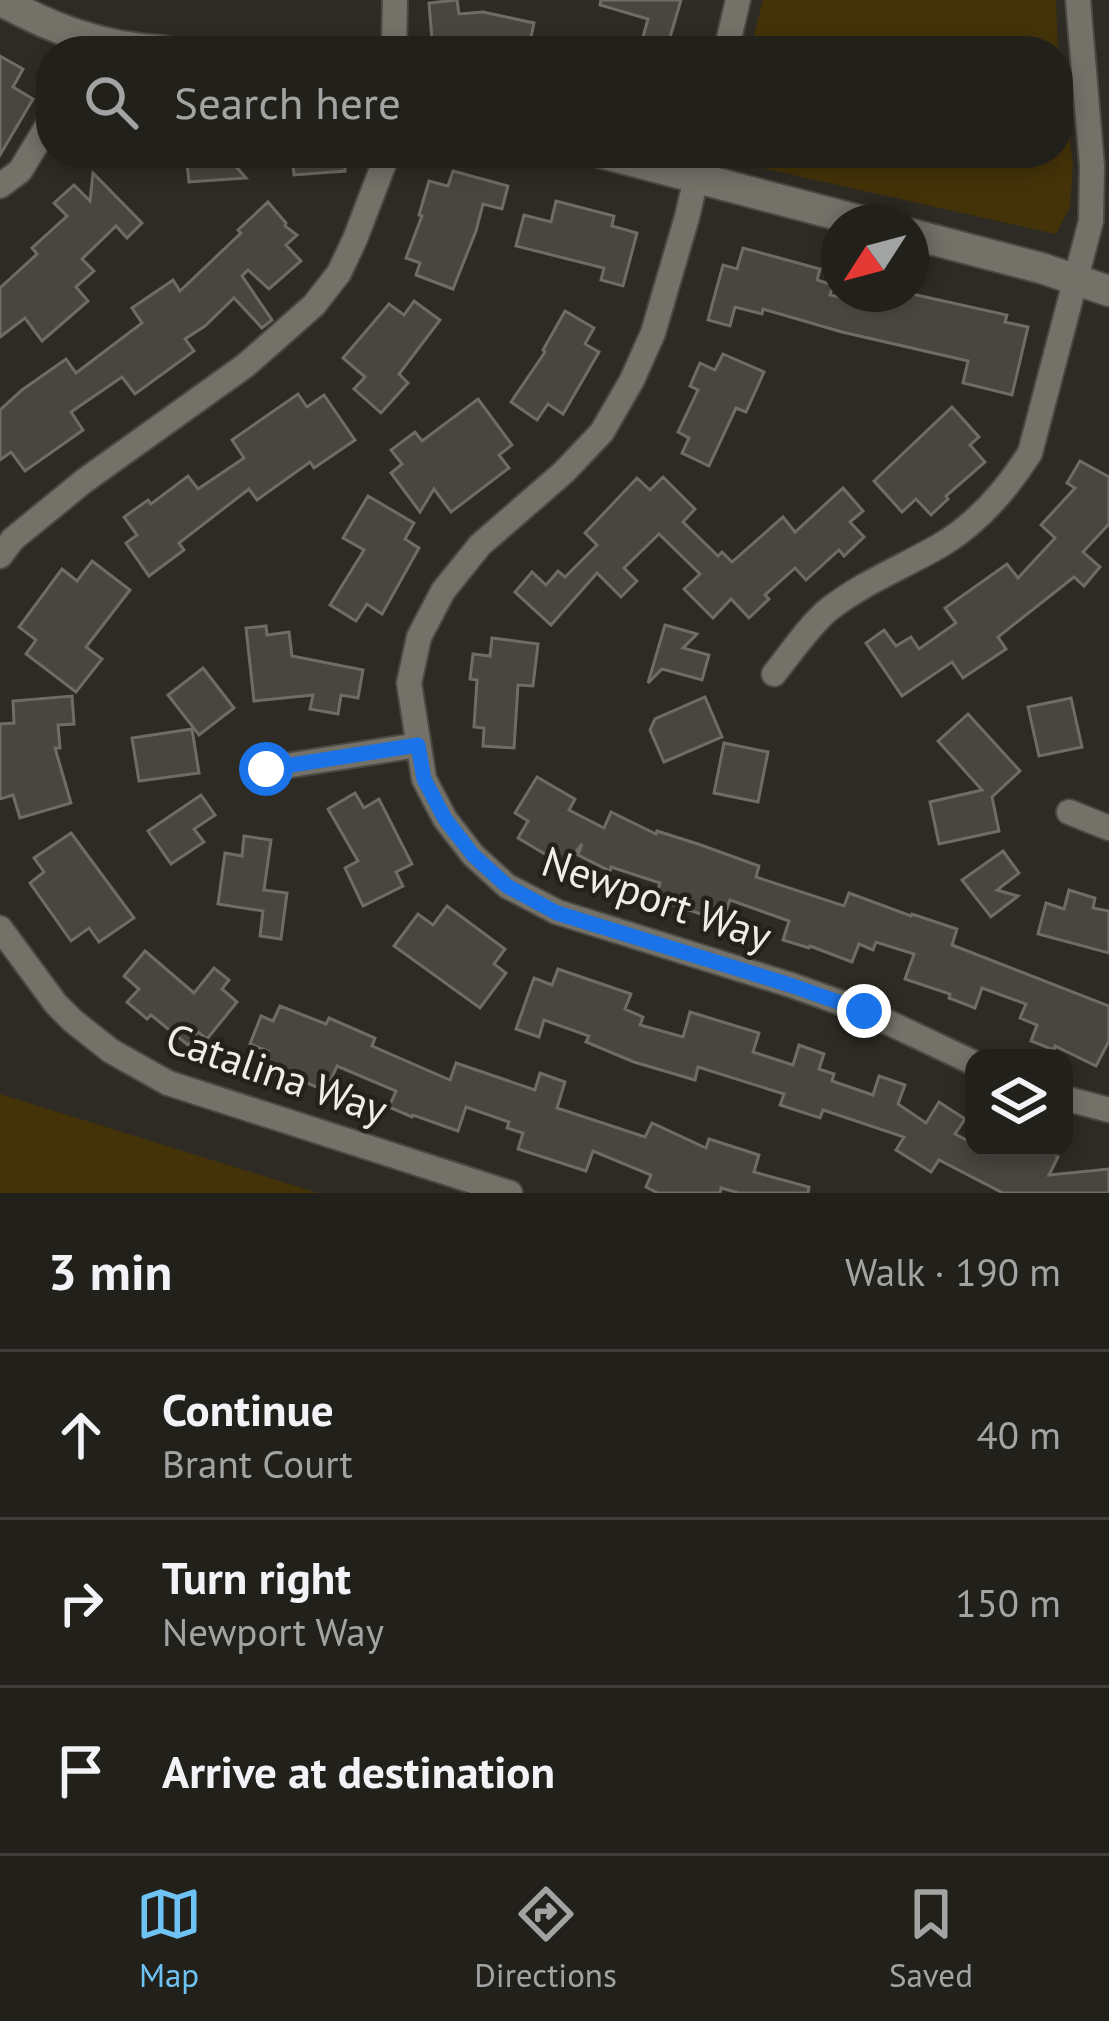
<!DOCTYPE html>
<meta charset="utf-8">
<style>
:root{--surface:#22201b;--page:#2e2d28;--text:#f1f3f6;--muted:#a2a3a3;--line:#3f3e3a;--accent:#6fc2f4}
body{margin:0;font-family:"PT Sans",sans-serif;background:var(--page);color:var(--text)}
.controls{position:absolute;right:36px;bottom:36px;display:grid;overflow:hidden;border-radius:24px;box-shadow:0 6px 18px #0003}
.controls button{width:108px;height:108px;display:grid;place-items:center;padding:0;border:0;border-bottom:3px solid var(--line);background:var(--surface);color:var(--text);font:60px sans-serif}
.compass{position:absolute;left:821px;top:204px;width:108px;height:108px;border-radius:50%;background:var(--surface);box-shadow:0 6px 18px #0003;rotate:234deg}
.stop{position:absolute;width:36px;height:36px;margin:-27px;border:9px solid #1a73e8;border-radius:50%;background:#fff}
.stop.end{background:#1a73e8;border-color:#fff;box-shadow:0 3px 12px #0008}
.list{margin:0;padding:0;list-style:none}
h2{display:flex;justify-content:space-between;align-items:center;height:156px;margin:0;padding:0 48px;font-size:51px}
h2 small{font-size:39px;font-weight:400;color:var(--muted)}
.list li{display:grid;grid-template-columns:78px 1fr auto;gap:36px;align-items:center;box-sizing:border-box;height:168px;padding:0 48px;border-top:3px solid var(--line)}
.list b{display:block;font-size:45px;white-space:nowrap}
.list p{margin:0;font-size:39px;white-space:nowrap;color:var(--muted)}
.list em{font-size:39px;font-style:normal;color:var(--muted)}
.icon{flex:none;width:66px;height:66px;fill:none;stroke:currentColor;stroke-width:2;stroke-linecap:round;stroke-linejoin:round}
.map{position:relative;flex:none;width:1109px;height:1193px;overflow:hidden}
.search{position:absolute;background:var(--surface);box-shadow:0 6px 18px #0003;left:36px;right:36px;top:36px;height:132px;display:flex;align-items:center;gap:30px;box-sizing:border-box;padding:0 42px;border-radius:48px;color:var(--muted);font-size:45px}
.sheet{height:660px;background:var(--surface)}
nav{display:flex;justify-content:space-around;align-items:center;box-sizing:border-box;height:168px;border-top:3px solid var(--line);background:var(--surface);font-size:33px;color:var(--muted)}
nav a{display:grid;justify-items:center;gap:6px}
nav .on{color:var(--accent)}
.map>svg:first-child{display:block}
.green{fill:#443309}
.building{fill:#49463f;stroke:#6f6c64;stroke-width:3}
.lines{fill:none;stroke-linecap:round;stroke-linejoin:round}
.minor-casing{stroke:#4a4842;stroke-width:28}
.tertiary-casing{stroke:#4a4842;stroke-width:34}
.minor{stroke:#747169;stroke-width:24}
.tertiary{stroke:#747169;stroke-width:30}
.route{stroke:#1a73e8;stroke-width:15}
.labels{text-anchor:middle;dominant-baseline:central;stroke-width:9;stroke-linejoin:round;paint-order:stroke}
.street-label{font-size:42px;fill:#efede8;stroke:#24211b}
</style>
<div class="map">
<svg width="1109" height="1193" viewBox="0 0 1109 1193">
<rect width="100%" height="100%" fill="#2e2b24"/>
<g class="green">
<polygon points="763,0 1056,0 1058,51 750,51"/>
<polygon points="1058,53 1073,164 1070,207 1056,234 722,159 724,153 1058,153"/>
<polygon points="0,1094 318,1193 0,1193"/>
</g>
<g class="building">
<polygon points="457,0 459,14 483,12 534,23 528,51 433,51 429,3"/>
<polygon points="601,0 681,0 666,51 639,51 648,19 600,5"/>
<polygon points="0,56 23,69 13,87 33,99 0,155"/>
<polygon points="186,153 224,153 246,178 189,182"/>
<polygon points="292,153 344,153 345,171 294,175"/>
<polygon points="453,171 508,186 502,209 483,204 476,231 453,289 416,275 420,263 406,258 422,216 419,215 429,181 448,186"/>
<polygon points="93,173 142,223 127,238 116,226 82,259 94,271 76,287 88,301 42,341 25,318 0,337 0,288 37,254 32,248 67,216 54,203 74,185 90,201"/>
<polygon points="556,201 614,216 612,226 637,233 623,286 601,280 604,268 516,246 524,215 551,222"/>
<polygon points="268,202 286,223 285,226 297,235 286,245 301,261 269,289 248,270 242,276 272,320 262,328 234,298 205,326 185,339 194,351 135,394 122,377 71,412 83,430 25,471 11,452 0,460 0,410 22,390 66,359 76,373 142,323 132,308 173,280 180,291 241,233 238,230"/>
<polygon points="743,248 820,269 817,280 833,285 830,295 876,305 878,294 912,294 1007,315 1005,322 1028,327 1012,395 963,383 968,361 842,332 763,309 762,314 735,307 730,326 708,320 723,265 737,269"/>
<polygon points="414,301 440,320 399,374 408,383 381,413 354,389 365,377 343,358 389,304 404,315"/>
<polygon points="565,311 594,328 585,344 599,352 563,414 548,404 537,420 511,402 545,352 543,350"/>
<polygon points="723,354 764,372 746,412 736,408 709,466 682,453 689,438 678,432 698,390 690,386 700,363 715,370"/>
<polygon points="298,394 307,407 324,395 355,440 314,468 310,462 257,500 249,489 179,543 184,550 149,576 126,543 137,535 124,517 148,500 151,504 188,476 198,489 244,458 232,440"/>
<polygon points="478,399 512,445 499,455 509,468 451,512 434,489 420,512 391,473 402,464 391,450 415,432 422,441"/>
<polygon points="952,407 979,437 970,445 985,462 946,496 948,499 931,515 916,499 902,512 874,481"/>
<polygon points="1080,461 1109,477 1109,524 1083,552 1100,567 1084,586 1074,577 998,637 1006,649 963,678 952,662 902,696 866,643 884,630 896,646 911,637 919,649 956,623 945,608 1007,564 1018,578 1055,538 1041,525 1075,488 1067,483"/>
<polygon points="663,477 695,509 683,522 718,556 722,552 732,562 783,517 795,532 843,488 863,511 850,522 864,537 844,556 839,550 806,580 795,568 765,595 769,599 749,618 731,599 713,618 684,589 700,574 659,534 624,568 637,581 621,597 597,573 551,625 515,592 532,572 546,585 558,571 565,577 597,545 585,533 620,496 637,478 650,490"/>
<polygon points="368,496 414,523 405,539 419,548 382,614 367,604 356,621 330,605 364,550 343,538"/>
<polygon points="92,561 130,590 86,647 102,659 76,692 26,654 36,640 19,627 62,569 77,581"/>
<polygon points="665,625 697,634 683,648 709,655 702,680 662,669 648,683"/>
<polygon points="266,626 267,635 289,632 292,656 363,670 358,698 341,695 338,714 310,709 313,695 254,701 246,628"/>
<polygon points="492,638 538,644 533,686 518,685 514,748 483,746 484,728 474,727 477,680 470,679 473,654 490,656"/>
<polygon points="203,668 234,708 199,735 168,695"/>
<polygon points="72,696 74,724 58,725 60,748 55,748 71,803 20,818 13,795 0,799 0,724 14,723 13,701"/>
<polygon points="705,697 722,737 664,762 650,730 655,719"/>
<polygon points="1071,698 1082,747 1039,756 1028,707"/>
<polygon points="968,714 1020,771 992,797 999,831 939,844 930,802 982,790 938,741"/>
<polygon points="192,729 199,773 139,781 132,738"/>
<polygon points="724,743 768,752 758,802 714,793"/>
<polygon points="537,777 575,799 569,810 604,828 611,812 656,834 657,831 698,844 759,866 756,877 844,906 849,893 911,916 912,914 957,929 952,945 1109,1006 1109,1041 1096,1066 1055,1046 1054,1050 1031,1041 1037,1025 1020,1018 1026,1004 982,988 975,1008 949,998 950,994 905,979 914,954 876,942 873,950 859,944 852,962 810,946 809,948 783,940 789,921 730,900 722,921 655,899 660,883 611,867 610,871 578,855 582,844 565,866 518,838 528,821 515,813"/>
<polygon points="355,793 364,808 379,799 412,864 396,872 403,886 363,906 345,868 358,861 328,809"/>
<polygon points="201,795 215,815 194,829 204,842 171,864 148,831"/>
<polygon points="71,833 134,918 99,942 89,928 71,941 30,883 44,872 34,858"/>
<polygon points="244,836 271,840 264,890 287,893 281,939 260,936 263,911 218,904 225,853 242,856"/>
<polygon points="1003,851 1019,873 997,890 1018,896 991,917 962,880"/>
<polygon points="1069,890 1095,898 1093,908 1109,911 1109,953 1038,934 1046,903 1064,909"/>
<polygon points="447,906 505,949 494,964 506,973 480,1008 394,946 418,914 433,925"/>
<polygon points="145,951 194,993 214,968 229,980 222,989 237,1002 207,1039 198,1032 188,1045 151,1015 147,1019 127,1002 139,989 124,976"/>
<polygon points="558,969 631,994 625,1009 643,1017 640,1025 683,1037 690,1012 759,1033 753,1052 793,1065 799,1045 824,1054 819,1069 834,1074 832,1081 873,1095 879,1076 905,1085 898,1104 926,1123 939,1102 965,1119 955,1134 974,1144 974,1148 1042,1148 1058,1157 1049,1175 1109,1169 1109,1193 1003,1193 939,1160 931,1172 896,1150 904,1137 823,1110 820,1118 780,1105 784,1094 698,1067 695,1080 634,1062 586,1042 589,1036 544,1020 539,1037 516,1029 534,978 552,985"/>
<polygon points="280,1006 326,1024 329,1018 375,1038 372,1046 450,1080 456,1063 535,1090 540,1073 565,1082 557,1108 645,1137 652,1123 706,1148 709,1139 759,1155 754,1172 809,1187 808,1193 739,1193 721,1188 720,1193 658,1193 646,1187 651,1175 593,1151 586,1171 518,1149 523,1133 507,1128 509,1122 466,1107 458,1131 413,1115 412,1117 389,1107 396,1091 337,1066 326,1091 286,1074 285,1077 261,1068 268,1051 250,1044 261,1016 273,1021"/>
</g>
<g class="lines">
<g class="minor-casing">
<g id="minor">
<polyline points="394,51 395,0"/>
<polyline points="726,51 738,0"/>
<polyline points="702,153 687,217 653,333 632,380 602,432 564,472 480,545 443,591 419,637 409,683 424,779 445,819 473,855 507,886 557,912 791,985 864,1011 974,1063"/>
<polyline points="0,186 20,171 51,120"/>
<polyline points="0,556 13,539 84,481 246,365 314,305 339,273 355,239 388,153"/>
<path d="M774,674C791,653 808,627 828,610C862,583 903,567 941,545C978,523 1007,489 1030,453L1091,221L1092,166L1078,0"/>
<polyline points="266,769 418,745"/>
<polyline points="1069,812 1109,828"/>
<polyline points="0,928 56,1004 73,1021 111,1051 168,1083 510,1193"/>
<polyline points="1064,1098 1109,1110"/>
</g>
</g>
<g class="tertiary-casing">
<g id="tertiary">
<path d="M0,0C52,29 103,48 163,51"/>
<polyline points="602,153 865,222"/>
<polyline points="911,234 1041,268 1109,291"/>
</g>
</g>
<use href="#minor" class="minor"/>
<use href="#tertiary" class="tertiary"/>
</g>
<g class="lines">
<polyline class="route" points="266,769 418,745 424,779 445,819 473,855 507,886 557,913 790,985 864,1011"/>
</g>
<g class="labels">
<g class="street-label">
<text transform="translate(657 898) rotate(19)">Newport Way</text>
<text transform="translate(277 1073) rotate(19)">Catalina Way</text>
</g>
</g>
</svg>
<div class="controls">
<button><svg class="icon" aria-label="layers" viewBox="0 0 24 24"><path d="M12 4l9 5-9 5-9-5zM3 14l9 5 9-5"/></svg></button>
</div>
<svg class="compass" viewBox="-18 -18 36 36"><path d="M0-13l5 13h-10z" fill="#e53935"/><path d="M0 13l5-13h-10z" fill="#a2a3a3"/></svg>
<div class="stop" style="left:266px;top:769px"></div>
<div class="stop end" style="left:864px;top:1011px"></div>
<div class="search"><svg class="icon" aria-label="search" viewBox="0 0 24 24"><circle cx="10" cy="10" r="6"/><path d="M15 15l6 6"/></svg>Search here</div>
</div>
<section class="sheet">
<h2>3 min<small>Walk · 190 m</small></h2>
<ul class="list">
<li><svg class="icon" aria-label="ahead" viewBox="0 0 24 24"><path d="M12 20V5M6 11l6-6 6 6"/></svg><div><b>Continue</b><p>Brant Court</p></div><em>40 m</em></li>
<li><svg class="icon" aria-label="right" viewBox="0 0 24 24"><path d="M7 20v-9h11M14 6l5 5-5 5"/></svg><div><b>Turn right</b><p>Newport Way</p></div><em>150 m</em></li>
<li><svg class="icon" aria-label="arrive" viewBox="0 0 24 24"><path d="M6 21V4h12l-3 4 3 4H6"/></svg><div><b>Arrive at destination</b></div></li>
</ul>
</section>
<nav>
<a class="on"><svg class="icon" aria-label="map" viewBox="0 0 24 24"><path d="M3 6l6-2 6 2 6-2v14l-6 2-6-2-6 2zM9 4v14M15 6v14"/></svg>Map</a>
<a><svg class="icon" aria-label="directions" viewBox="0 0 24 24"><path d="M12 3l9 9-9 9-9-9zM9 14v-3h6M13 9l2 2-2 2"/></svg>Directions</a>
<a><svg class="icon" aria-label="saved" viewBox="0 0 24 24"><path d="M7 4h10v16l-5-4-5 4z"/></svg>Saved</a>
</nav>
